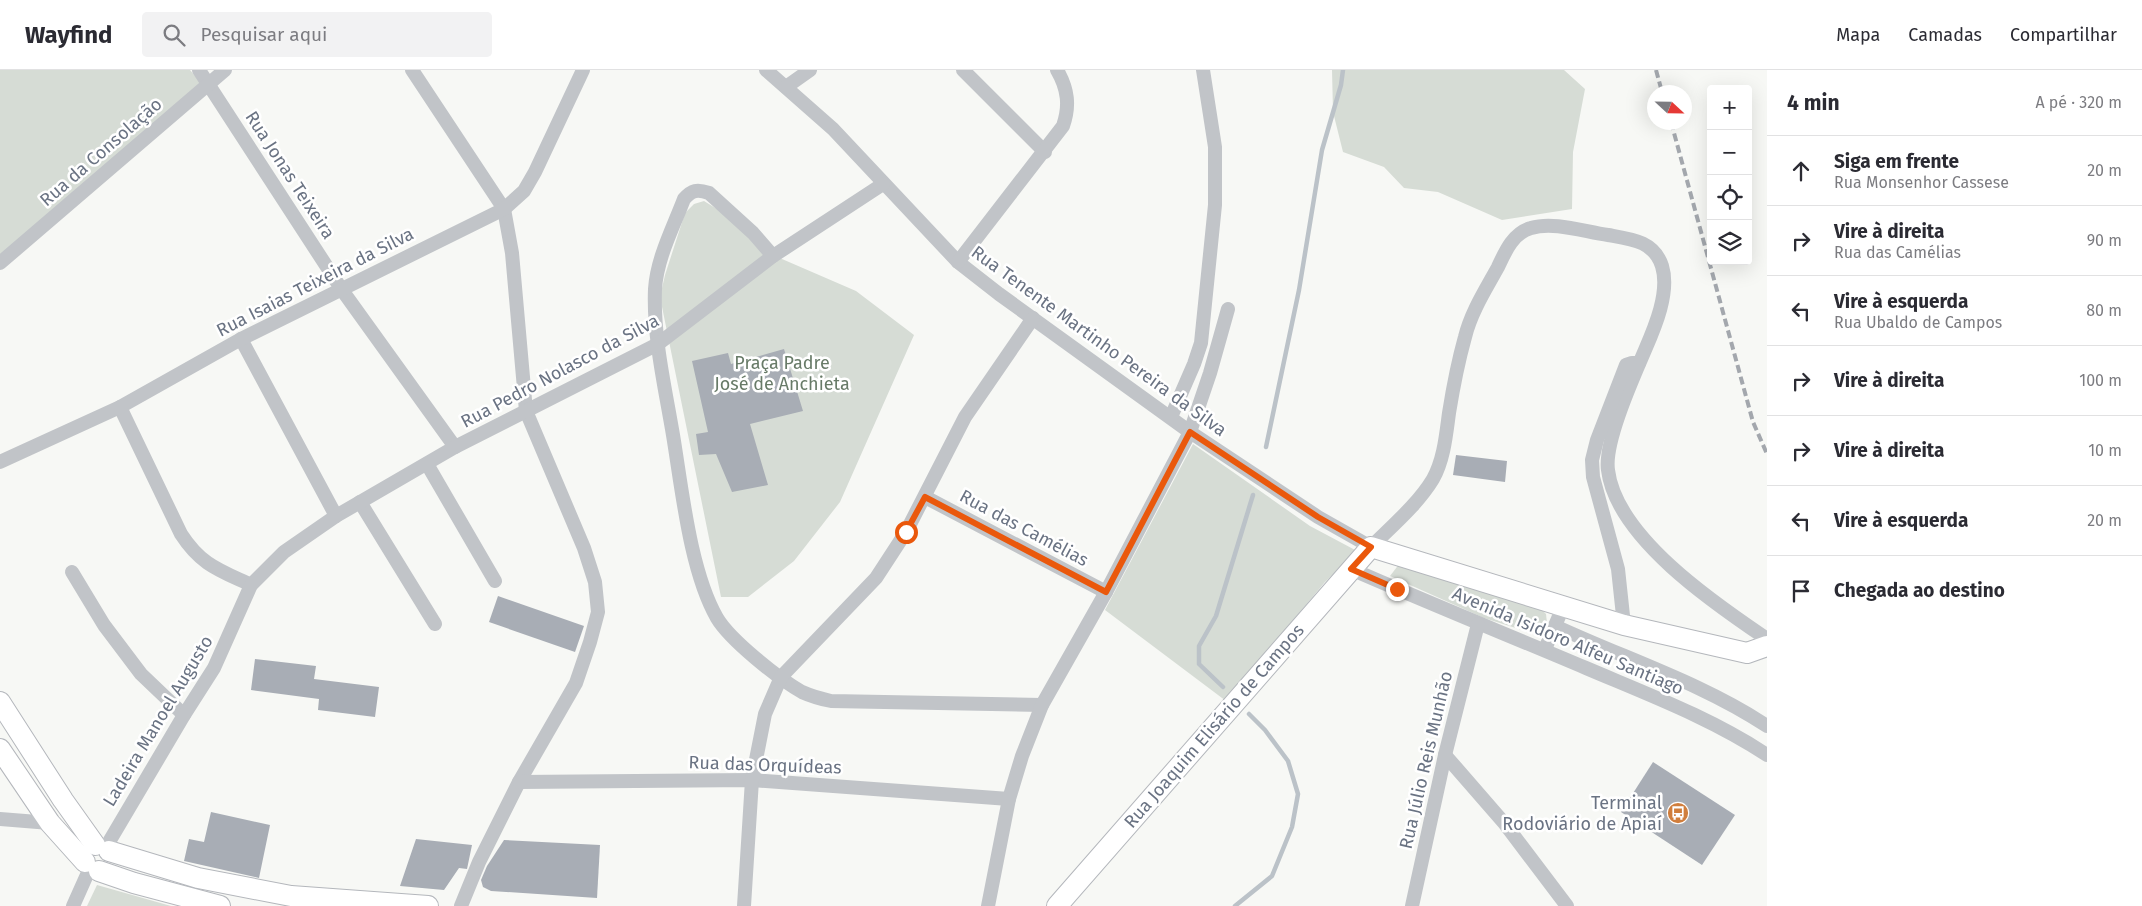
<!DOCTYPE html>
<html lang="pt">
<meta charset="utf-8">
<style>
:root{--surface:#fff;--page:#f2f2f3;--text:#2b2b33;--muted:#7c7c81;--line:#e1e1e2}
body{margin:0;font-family:"Fira Sans",sans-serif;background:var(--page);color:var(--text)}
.controls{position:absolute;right:15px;top:15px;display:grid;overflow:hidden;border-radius:5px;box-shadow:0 5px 20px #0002}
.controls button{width:45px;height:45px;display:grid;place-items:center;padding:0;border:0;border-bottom:1px solid var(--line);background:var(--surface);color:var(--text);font:25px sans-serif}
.compass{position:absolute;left:1647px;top:15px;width:45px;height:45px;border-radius:50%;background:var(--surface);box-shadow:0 5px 20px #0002;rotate:112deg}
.stop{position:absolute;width:15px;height:15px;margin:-11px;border:4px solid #ea580c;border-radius:50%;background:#fff}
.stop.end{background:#ea580c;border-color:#fff;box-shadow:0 1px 5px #0008}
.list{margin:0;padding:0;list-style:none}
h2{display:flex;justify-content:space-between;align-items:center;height:65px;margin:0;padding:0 20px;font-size:21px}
h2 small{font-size:16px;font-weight:400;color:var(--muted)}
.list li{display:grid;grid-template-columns:32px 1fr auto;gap:15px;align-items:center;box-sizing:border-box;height:70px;padding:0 20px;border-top:1px solid var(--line)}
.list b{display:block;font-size:19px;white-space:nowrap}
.list p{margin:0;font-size:16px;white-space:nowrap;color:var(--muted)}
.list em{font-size:16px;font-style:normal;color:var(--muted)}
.icon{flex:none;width:28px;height:28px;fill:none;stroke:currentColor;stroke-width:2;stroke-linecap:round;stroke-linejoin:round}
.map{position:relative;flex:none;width:1767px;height:836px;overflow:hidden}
header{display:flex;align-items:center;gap:30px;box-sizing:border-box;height:70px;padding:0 25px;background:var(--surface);border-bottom:1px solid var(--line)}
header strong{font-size:24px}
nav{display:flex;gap:28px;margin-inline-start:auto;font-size:18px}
.search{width:350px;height:45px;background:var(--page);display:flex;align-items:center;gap:12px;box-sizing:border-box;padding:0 18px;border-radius:5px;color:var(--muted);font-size:19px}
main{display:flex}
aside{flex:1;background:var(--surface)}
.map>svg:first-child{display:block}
.green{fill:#d6dcd5}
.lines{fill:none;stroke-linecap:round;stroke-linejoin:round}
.stream{stroke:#bbc2c8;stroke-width:4.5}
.building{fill:#a8adb5}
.secondary-casing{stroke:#b4b7bc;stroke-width:22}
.minor{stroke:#c1c4c8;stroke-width:14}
.secondary{stroke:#fff;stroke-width:20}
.rail{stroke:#a3a7ad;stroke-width:4;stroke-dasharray:8 4;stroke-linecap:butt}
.route{stroke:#ea580c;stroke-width:6}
.labels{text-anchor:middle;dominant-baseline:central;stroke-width:5;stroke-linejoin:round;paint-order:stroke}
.street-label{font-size:18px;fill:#6a7383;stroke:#fff}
.park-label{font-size:18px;fill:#687b68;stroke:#fff}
.poi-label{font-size:18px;fill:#6a7383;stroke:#fff;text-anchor:end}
</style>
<header>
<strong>Wayfind</strong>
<div class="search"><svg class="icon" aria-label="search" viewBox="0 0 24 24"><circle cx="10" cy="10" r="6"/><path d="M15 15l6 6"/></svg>Pesquisar aqui</div>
<nav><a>Mapa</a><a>Camadas</a><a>Compartilhar</a></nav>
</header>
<main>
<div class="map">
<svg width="1767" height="836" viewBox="0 0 1767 836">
<rect width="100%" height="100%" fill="#f7f8f5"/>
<g class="green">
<polygon points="0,0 190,0 201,13 0,185"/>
<polygon points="1332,0 1564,0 1585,19 1573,82 1572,139 1502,150 1438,122 1404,118 1384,97 1343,82 1333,42"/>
<polygon points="704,131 717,139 782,189 856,221 914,265 840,432 794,491 748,527 721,527 660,227 665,205 685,143 694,134"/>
<polygon points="1193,374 1310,456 1357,481 1325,512 1226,631 1105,540"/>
<polygon points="1403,489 1538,536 1546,544 1547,553 1535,564 1484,548 1390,506"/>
<polygon points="97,815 171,836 87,836"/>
</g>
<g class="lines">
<g class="stream">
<polyline points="1266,377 1299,220 1322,80 1341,15 1343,0"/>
<polyline points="1223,617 1199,594 1199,576 1216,546 1253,425"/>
<polyline points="1235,836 1272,806 1292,757 1298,724 1288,691 1265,660 1249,644"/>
</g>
</g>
<g class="building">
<polygon points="784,279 803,341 750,354 768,415 732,422 716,384 699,385 696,364 708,362 692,291 728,283 731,294"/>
<polygon points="1456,385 1507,391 1505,412 1453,405"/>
<polygon points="498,526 584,556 575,582 489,552"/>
<polygon points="255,589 316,596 314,609 379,617 375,647 318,640 319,629 251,620"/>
<polygon points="1653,692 1735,745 1702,795 1621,742"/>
<polygon points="211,742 270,755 259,808 184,791 189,769 204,772"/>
<polygon points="416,769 472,775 467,799 459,798 444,820 400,816"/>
<polygon points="504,770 600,775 597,828 491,821 483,817 481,810 487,796"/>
</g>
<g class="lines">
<g class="secondary-casing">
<g id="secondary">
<polyline points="0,632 63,730 95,775"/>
<polyline points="0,679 50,753 85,792"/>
<polyline points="109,781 198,808 291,826 428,836"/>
<polyline points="99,801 134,813 220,836"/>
<polyline points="1057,836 1371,477 1624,555 1747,583 1767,576"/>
</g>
</g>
<g class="minor">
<polyline points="199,0 342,220 455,377"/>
<polyline points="412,0 504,139 512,183 526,341 584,478 595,512 598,542 590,572 576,613 519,712 479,792 461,836"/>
<path d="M766,0L833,59L958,192L999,224L1190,362L1318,447L1371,477C1392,456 1418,434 1433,409C1444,389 1446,365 1449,343C1453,318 1458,292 1465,267C1471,242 1486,219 1498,197C1505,182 1513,163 1531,158C1554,151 1585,162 1608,165C1631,169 1654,171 1662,196C1670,222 1655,257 1645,280C1633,308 1604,372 1608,400C1616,467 1715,534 1767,569"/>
<polyline points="963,0 1045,82"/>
<polyline points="786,17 810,0"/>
<path d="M773,186L753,163L709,123C697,119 692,120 684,129C673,158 657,188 655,219C653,267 665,317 673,365C682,419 690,501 717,548C730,570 779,609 802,622C811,626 821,629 831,631L1042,635"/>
<path d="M958,192L1063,56C1070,36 1068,19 1057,0"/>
<polyline points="0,193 225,0"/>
<polyline points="241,269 336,446"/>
<path d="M120,337L181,464C201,495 219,500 251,515"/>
<polyline points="1171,347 1194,294 1201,273 1215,135 1215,77 1203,0"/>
<polyline points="0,392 120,337 241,269 504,139 524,121 535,102 583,0"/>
<polyline points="427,394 495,511"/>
<polyline points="925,427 1106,522"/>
<polyline points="360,432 435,554"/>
<path d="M1351,499C1429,533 1508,565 1586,598C1647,624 1711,648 1767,685"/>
<polyline points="72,502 104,555 141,604 184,645"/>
<polyline points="1624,555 1618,499 1593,407 1592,390 1597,370 1626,295 1632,293 1639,293"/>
<path d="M1555,556C1626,589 1702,613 1767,656"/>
<polyline points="1545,579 1563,537"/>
<polyline points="1445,685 1505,754 1567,836"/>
<polyline points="519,712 752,710 1009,729"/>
<polyline points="0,749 50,753"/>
<polyline points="106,777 184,645 214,598 251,515 284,482 336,446 455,377 658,274 773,186 883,114"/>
<polyline points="73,836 90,798"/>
<polyline points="744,836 752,710 765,644 781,607 876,508 906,462 965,347 1033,248"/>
<polyline points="988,836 1009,729 1022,686 1042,635 1106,522 1190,362 1210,303 1228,239"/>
<polyline points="1412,836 1445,685 1478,554"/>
</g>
<use href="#secondary" class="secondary"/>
<g class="rail">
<polyline points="1656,0 1662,22"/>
<polyline points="1671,52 1753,352 1767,384"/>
</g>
</g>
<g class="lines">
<polyline class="route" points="906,462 925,427 1106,522 1190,362 1318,447 1371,477 1351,499 1397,519"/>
</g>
<defs>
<g id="bus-disc" transform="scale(1.125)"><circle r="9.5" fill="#d07e3d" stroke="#fff"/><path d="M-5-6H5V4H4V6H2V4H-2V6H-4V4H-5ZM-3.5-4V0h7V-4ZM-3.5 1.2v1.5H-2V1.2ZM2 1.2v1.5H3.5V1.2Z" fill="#fff"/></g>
</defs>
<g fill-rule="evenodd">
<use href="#bus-disc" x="1678" y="743"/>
</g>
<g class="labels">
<g class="street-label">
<text transform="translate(101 82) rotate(-41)">Rua da Consolação</text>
<text transform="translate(290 105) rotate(57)">Rua Jonas Teixeira</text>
<text transform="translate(315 212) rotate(-27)">Rua Isaias Teixeira da Silva</text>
<text transform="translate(1099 271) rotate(36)">Rua Tenente Martinho Pereira da Silva</text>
<text transform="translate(560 301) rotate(-28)">Rua Pedro Nolasco da Silva</text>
<text transform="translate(1024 458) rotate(28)">Rua das Camélias</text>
<text transform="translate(1568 571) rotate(23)">Avenida Isidoro Alfeu Santiago</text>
<text transform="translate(158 651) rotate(-59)">Ladeira Manoel Augusto</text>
<text transform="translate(1214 656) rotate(-49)">Rua Joaquim Elisário de Campos</text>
<text transform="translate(1426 690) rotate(-77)">Rua Júlio Reis Munhão</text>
<text transform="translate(765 695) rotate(2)">Rua das Orquídeas</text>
</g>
<g class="park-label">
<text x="782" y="293">Praça Padre<tspan x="782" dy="21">José de Anchieta</tspan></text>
</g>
<g class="poi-label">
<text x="1662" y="733">Terminal<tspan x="1662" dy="21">Rodoviário de Apiaí</tspan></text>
</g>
</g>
</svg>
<div class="controls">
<button>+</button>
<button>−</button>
<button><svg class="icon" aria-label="locate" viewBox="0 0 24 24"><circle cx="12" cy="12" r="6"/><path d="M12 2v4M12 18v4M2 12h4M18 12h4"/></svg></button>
<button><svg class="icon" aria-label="layers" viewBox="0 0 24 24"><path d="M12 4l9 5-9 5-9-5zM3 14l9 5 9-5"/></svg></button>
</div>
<svg class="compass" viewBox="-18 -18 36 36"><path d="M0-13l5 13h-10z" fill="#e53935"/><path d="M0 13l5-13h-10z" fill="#7c7c81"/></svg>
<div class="stop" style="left:906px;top:462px"></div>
<div class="stop end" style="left:1397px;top:519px"></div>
</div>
<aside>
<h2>4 min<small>A pé · 320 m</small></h2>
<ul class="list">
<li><svg class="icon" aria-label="ahead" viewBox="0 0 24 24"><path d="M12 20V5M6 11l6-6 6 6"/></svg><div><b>Siga em frente</b><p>Rua Monsenhor Cassese</p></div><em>20 m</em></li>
<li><svg class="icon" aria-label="right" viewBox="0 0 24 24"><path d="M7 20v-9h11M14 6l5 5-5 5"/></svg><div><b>Vire à direita</b><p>Rua das Camélias</p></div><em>90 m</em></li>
<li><svg class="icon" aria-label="left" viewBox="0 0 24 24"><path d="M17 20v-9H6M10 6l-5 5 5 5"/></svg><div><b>Vire à esquerda</b><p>Rua Ubaldo de Campos</p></div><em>80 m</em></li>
<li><svg class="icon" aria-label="right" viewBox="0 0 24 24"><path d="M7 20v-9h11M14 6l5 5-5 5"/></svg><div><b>Vire à direita</b></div><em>100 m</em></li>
<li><svg class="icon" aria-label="right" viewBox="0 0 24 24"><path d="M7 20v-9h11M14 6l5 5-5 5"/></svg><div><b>Vire à direita</b></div><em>10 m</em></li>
<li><svg class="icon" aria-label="left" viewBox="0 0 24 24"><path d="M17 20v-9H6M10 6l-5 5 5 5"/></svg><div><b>Vire à esquerda</b></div><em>20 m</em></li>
<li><svg class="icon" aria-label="arrive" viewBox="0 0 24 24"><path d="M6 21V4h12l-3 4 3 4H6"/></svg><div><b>Chegada ao destino</b></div></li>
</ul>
</aside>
</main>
